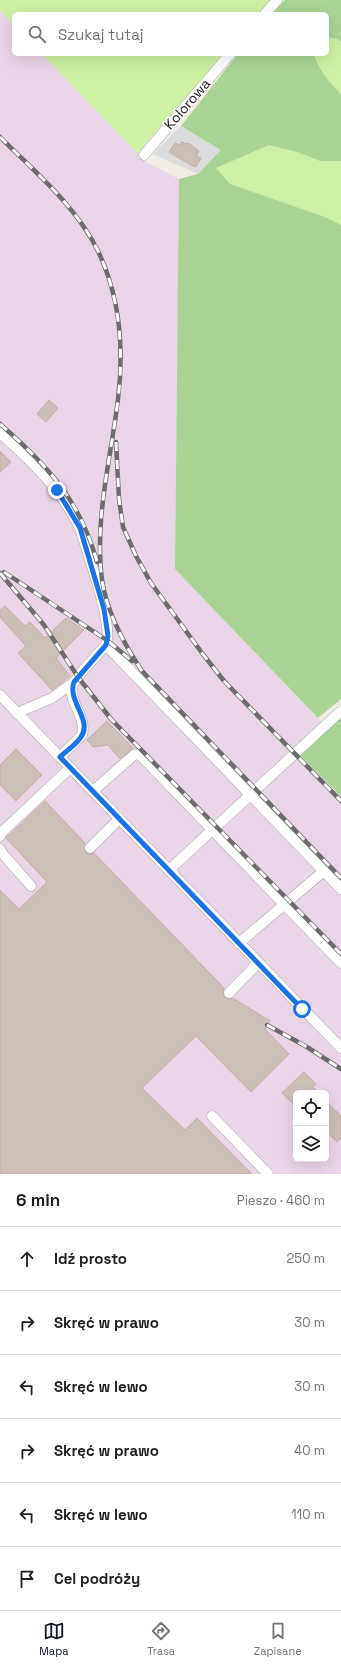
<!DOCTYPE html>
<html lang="pl">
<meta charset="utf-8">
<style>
:root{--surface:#fff;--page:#f2f2f2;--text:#202124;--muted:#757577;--line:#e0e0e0;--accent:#111827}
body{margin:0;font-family:"Space Grotesk",sans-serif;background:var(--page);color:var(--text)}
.controls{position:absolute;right:12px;bottom:12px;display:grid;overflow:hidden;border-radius:6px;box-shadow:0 4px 16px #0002}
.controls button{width:36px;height:36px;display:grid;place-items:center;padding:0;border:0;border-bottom:1px solid var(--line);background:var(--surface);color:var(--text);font:20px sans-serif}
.stop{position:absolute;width:12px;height:12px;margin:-9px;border:3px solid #1a73e8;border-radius:50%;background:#fff}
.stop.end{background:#1a73e8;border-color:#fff;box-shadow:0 1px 4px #0008}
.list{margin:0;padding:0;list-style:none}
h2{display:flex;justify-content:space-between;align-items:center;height:52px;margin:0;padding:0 16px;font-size:17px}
h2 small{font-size:13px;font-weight:400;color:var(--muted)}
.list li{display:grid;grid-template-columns:26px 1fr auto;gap:12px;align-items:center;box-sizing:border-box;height:64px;padding:0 16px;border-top:1px solid var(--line)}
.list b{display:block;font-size:15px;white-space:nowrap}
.list em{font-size:13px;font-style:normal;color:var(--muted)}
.icon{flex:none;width:22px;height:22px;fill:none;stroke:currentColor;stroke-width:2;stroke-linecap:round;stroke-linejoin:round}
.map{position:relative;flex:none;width:341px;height:1174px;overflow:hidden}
.search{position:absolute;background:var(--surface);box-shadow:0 4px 16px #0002;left:12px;right:12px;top:12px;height:44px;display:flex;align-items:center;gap:10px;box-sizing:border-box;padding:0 14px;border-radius:6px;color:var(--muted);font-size:15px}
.sheet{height:436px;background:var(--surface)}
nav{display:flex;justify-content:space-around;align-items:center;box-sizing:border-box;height:56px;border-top:1px solid var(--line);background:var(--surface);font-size:11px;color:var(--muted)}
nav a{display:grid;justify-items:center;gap:2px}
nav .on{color:var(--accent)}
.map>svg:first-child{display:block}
.residential{fill:#dcdbdb}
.industrial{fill:#ead4e7;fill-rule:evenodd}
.grass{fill:#cef0a3}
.forest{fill:#aad493}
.building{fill:#ccc0b8;stroke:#c3afa4}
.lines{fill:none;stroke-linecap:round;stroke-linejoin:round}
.minor-casing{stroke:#a5a5a5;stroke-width:11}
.minor{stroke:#fff;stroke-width:10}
.rail-casing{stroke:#6c6c6c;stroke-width:4.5}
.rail{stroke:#fff;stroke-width:3;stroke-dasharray:9;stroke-linecap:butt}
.route{stroke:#1a73e8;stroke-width:5}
.labels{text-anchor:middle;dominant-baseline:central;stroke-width:3;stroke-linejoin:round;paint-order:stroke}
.street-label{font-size:14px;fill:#1e1e1e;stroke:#fff}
</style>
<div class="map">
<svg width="341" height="1174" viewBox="0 0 341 1174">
<rect width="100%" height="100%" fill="#f0ebe3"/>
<polygon class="residential" points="181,126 222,150 198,174 153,154"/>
<path class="industrial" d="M0,10L14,24V54H42L146,162L179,179L175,569L341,742V1174H0ZM296,1093H326V1159H296Z"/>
<g class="grass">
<polygon points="0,0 271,0 259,14 14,14 14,25 0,10"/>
<path d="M327,37L337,39L341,42V94C330,83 318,69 314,54H327Z"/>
<polygon points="42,54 224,54 145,144 142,155 146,162"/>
<polygon points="269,145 297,152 320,161 341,161 341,225 325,217 230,184 216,168"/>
</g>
<g class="forest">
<polygon points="285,0 341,0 341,42 337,39 327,37 327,14 272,14"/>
<path d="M238,54H314C318,69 330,83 341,94V161H320L297,152L269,145L216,168L230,184L325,217L341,225V699L318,718L175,569L179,179L198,174L221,150L181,126Z"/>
<polygon points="341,716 341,796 301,756"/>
</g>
<g class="building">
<polygon points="182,142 186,144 188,143 199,151 196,156 201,158 196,167 191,165 169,152 175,143 180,145"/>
<polygon points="49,400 58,408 46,422 37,414"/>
<polygon points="0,451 11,462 0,472"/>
<polygon points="5,606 25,626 30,622 45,638 66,618 84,630 56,658 70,676 52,690 18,653 26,646 0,617 0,610"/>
<polygon points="107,721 133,748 120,759 108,745 93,747 87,740"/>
<polygon points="16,749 42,775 16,801 0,785 0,765"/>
<polygon points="45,801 85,843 84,847 85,852 89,854 94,853 224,988 223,992 224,997 228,999 233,998 270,1021 265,1029 289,1054 251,1092 196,1036 142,1088 185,1130 197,1118 252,1174 0,1174 0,890 19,909 47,882 6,838"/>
<polygon points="304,1072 316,1084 313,1087 319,1093 296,1093 296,1107 282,1093"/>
<polygon points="326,1101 341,1116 341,1138 337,1142 326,1131"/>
</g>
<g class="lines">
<g class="minor-casing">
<g id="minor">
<polyline points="265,14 277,0"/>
<polyline points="144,155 230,54"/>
<path d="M0,433C31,460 62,490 80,528C87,552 114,625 106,645C99,653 74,678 72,687C69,703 87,717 82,735L60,757"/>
<polyline points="106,645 341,889"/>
<polyline points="0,695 341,1048"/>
<polyline points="17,713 52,698 74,682"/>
<polyline points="93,791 134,755 138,754 141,756 341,963"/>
<polyline points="0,836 2,832 70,768"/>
<polyline points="90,848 119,819"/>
<polyline points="0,849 2,853 31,886"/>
<polyline points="169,870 341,711"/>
<polyline points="239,943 324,871"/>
<polyline points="229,993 258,963"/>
<polyline points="212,1116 268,1174"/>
</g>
</g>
<use href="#minor" class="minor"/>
<g class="rail-casing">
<g id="rail">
<path d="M0,137C35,172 76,206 98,251C120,297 124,350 118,399C111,459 94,519 102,580C107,613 124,644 142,671L341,878"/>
<path d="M0,424C47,465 80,500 97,562"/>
<polyline points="116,442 119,499 123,527 136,556 151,583 202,653 224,681 341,801"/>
<polyline points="4,572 108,641 132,661"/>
<polyline points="0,573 44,625 78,677 111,719 341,954"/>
<polyline points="267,1025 307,1047 341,1069"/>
</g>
</g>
<use href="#rail" class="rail"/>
</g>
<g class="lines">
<path class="route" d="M57,490L80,528L104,609L108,636L106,645L74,682C67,701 93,720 81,737C76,745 66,751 60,757L302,1009"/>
</g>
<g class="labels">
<g class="street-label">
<text transform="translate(187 104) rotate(-49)">Kolorowa</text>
</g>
</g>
</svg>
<div class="controls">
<button><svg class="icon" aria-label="locate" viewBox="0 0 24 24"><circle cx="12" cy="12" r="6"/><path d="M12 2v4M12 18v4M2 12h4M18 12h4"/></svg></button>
<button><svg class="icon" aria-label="layers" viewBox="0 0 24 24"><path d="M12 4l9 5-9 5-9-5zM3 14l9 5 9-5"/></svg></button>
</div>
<div class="stop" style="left:302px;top:1009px"></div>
<div class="stop end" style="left:57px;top:490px"></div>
<div class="search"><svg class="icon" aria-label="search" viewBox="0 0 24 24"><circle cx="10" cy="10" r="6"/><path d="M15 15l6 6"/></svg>Szukaj tutaj</div>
</div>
<section class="sheet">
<h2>6 min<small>Pieszo · 460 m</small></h2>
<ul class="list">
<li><svg class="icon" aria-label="ahead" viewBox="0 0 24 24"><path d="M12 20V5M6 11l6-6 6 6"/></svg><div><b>Idź prosto</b></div><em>250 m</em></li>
<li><svg class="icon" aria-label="right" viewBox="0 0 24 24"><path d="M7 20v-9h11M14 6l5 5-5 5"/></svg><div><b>Skręć w prawo</b></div><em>30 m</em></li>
<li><svg class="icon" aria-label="left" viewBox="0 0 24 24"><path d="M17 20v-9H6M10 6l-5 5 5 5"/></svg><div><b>Skręć w lewo</b></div><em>30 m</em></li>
<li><svg class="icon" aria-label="right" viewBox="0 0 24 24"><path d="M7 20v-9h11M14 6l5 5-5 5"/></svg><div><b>Skręć w prawo</b></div><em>40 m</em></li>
<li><svg class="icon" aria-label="left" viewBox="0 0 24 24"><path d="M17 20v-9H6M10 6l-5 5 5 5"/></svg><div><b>Skręć w lewo</b></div><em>110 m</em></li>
<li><svg class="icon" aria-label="arrive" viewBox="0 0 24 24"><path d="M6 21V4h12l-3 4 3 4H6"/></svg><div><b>Cel podróży</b></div></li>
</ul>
</section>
<nav>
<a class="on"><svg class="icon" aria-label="map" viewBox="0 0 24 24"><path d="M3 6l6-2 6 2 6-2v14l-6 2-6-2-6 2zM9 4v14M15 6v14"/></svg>Mapa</a>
<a><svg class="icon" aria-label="directions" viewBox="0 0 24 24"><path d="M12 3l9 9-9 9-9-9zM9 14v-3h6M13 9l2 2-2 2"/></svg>Trasa</a>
<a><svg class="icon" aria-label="saved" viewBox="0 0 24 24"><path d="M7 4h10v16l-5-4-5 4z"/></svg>Zapisane</a>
</nav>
